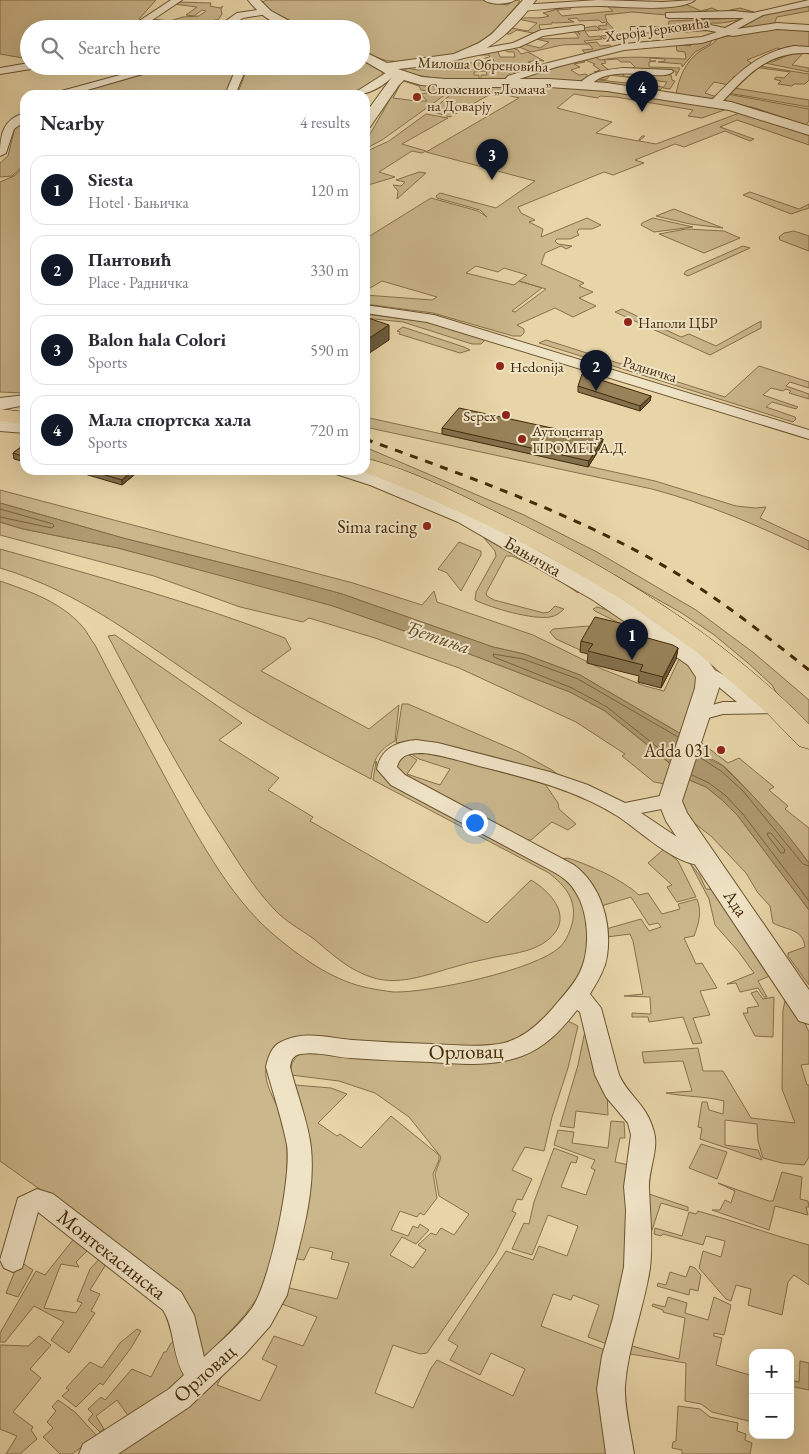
<!DOCTYPE html>
<meta charset="utf-8">
<style>
:root{--surface:#fff;--page:#f2f2f3;--text:#2b2b33;--muted:#7c7c81;--line:#e1e1e2;--accent:#111827}
body{margin:0;font-family:"EB Garamond",serif;background:var(--page);color:var(--text)}
.controls{position:absolute;right:15px;bottom:15px;display:grid;overflow:hidden;border-radius:10px;box-shadow:0 5px 20px #0002}
.controls button{width:45px;height:45px;display:grid;place-items:center;padding:0;border:0;border-bottom:1px solid var(--line);background:var(--surface);color:var(--text);font:25px sans-serif}
.you{position:absolute;left:474px;top:822px;width:18px;height:18px;margin:-12px;border:4px solid #fff;border-radius:50%;background:#1a73e8;box-shadow:0 0 0 8px #1a73e833}
.badge{display:grid;place-items:center;width:32px;height:32px;border-radius:50%;background:var(--accent);color:#fff;font-size:16px;font-weight:700}
.pin{position:absolute;translate:-50% -41px;filter:drop-shadow(0 1px 2px #0008)}
.pin::after{content:'';position:absolute;top:26px;width:18px;height:15px;background:inherit;clip-path:polygon(0 0,100% 0,50% 100%)}
.list{margin:0;padding:0;list-style:none}
h2{display:flex;justify-content:space-between;align-items:center;height:65px;margin:0;padding:0 20px;font-size:21px}
h2 small{font-size:16px;font-weight:400;color:var(--muted)}
.list li{display:grid;grid-template-columns:32px 1fr auto;gap:15px;align-items:center;box-sizing:border-box;height:70px;margin:0 10px 10px;padding:0 10px;border:1px solid var(--line);border-radius:15px}
.list b{display:block;font-size:19px;white-space:nowrap}
.list p{margin:0;font-size:16px;white-space:nowrap;color:var(--muted)}
.list em{font-size:16px;font-style:normal;color:var(--muted)}
.icon{flex:none;width:28px;height:28px;fill:none;stroke:currentColor;stroke-width:2;stroke-linecap:round;stroke-linejoin:round}
.map{position:relative;flex:none;width:809px;height:1454px;overflow:hidden}
.search{position:absolute;background:var(--surface);box-shadow:0 5px 20px #0002;left:20px;top:20px;width:350px;height:55px;display:flex;align-items:center;gap:12px;box-sizing:border-box;padding:0 18px;border-radius:28px;color:var(--muted);font-size:19px}
.panel{position:absolute;background:var(--surface);box-shadow:0 5px 20px #0002;left:20px;top:90px;width:350px;height:385px;border-radius:15px}
.map>svg:first-child{display:block}
.green{fill:#cbb78c;stroke:#87704a;fill-rule:evenodd}
.water{fill:#af9a71;stroke:#846d47}
.lines{fill:none;stroke-linecap:round;stroke-linejoin:round}
.shore{stroke:#79623c;stroke-width:1}
.minor-casing{stroke:#6c542f;stroke-width:2}
.tertiary-casing{stroke:#6c542f;stroke-width:2}
.primary-casing{stroke:#432a07;stroke-width:1}
.minor{fill:#efe3c6;fill-rule:evenodd}
.tertiary{fill:#efe3c6;fill-rule:evenodd}
.primary{fill:#e7d4a7;fill-rule:evenodd}
.rail{stroke:#432a07;stroke-width:3;stroke-dasharray:8 8;stroke-linecap:butt}
.wall{fill:#83704d;stroke:#432a07}
.shaded-wall{fill:#6a5b3f;stroke:#432a07}
.building{fill:#98825a;stroke:#432a07}
.poi-dot{fill:#8f2418;stroke:#efe3c6;stroke-width:2}
.labels{text-anchor:middle;dominant-baseline:central;stroke-width:4;stroke-linejoin:round;paint-order:stroke}
.far-street-label{font-size:15px;fill:#432a07;stroke:#efe3c6}
.far-poi-label{font-size:15px;fill:#432a07;stroke:#efe3c6;text-anchor:start}
.poi-label{font-size:18px;fill:#432a07;stroke:#efe3c6;text-anchor:end}
.street-label{font-size:18px;fill:#432a07;stroke:#efe3c6}
.water-label{font-size:19px;font-style:italic;fill:#5e4622;stroke:#efe3c6}
.near-street-label{font-size:21px;fill:#432a07;stroke:#efe3c6}
</style>
<div class="map">
<svg width="809" height="1454" viewBox="0 0 809 1454">
<rect width="100%" height="100%" fill="#e7d4a7"/>
<filter id="stains"><feTurbulence type="fractalNoise" baseFrequency=".004" numOctaves="4"/><feColorMatrix values="0 0 0 0 .2 0 0 0 0 .09 0 0 0 0 .02 0 0 0 .5 -.17"/></filter>
<radialGradient id="worn" r=".72"><stop offset=".6" stop-color="#630" stop-opacity="0"/><stop offset="1" stop-color="#630" stop-opacity=".3"/></radialGradient>
<g class="green">
<polygon points="0,0 156,0 132,27 127,29 29,29 29,59 0,54"/>
<path d="M267,0H482L507,5L516,0L520,1C517,6 512,10 507,17C481,51 433,66 390,61C380,60 370,54 361,50V29C325,29 288,33 262,2Z"/>
<polygon points="177,2 211,3 210,6 220,8 223,6 221,9 222,14 218,20 214,20 207,27 185,24 197,27 193,29 165,29 170,26 144,24 152,19 170,21 183,17 199,16 206,11 202,10 194,16 186,15 197,7 174,4"/>
<path d="M683,3L701,11L712,8L721,12L740,8L754,12L712,13L708,11L667,15L632,12L605,15L607,22L622,38L604,39L601,36L611,35L607,29L601,30L598,26L607,25L606,22L602,23L599,20L579,21L577,18L568,19L574,22L554,23L552,22V24L539,25L541,31L533,33L517,30L510,34H507L511,28L528,31L537,23L518,19C531,16 535,20 549,16L543,13L569,6L571,9L557,10L562,16L613,11L606,5Z"/>
<polygon points="809,4 809,11 777,17 774,24 732,32 764,14"/>
<path d="M743,18C737,21 719,24 713,23L668,28L669,21Z"/>
<polygon points="596,26 600,30 585,31 589,37 600,36 602,39 584,41 586,43 597,42 600,46 610,45 612,47 586,54 582,50 593,49 589,44 562,45 531,52 517,46 524,44 540,48 549,42 536,39 579,38 575,32 560,33 575,29 580,35 576,29"/>
<path d="M771,28L809,31V48L782,49L777,48L747,60L751,63L737,77H733L735,78L729,85L714,82L705,93L717,97L711,99L676,94C679,78 685,62 699,52C706,47 712,46 718,38Z"/>
<path d="M712,40L710,44L695,52L682,67V64L658,62L665,61V59L650,58V61H656L649,62V67L680,68L676,76V71L629,69L635,67L630,62H621L617,59L604,60L606,63L601,64L609,70L594,72L600,70L593,65L595,64L585,60L595,57L600,60C628,55 655,58 686,59L685,52L677,51L676,44L691,46L689,44Z"/>
<path d="M510,47L518,50L521,54L528,52L544,61L536,60L528,62L539,67L503,79H481V75H487L486,71L474,72V75H479V79C453,79 429,80 403,71L407,68L418,70L439,67L468,68L466,64L479,61L480,64H495L493,59H485V58L490,57L489,55H473L501,50L498,52L500,57H515L514,52H508L501,48Z"/>
<polygon points="809,51 809,54 803,53 792,65 809,68 809,72 765,63 765,61 772,62 793,53"/>
<polygon points="361,60 382,72 384,76 364,90 354,95 237,95 248,66 361,66"/>
<polygon points="582,60 585,62 574,64 580,67 571,70 579,75 585,74 589,76 580,81 520,78"/>
<polygon points="175,66 239,66 227,95 65,95"/>
<polygon points="760,66 809,74 809,80 805,84 794,84 792,86 778,84 781,81 774,79 776,77 784,78 790,72 754,67"/>
<polygon points="644,71 671,75 672,80 675,81 670,89 663,88 667,82 610,75 607,79 599,80 663,87 660,90 591,82 603,75 624,73 623,76 649,79 651,75 628,72"/>
<path d="M404,81L421,85L536,86L592,89L727,109L702,118L688,116L693,110L616,97L600,96L598,98L574,94L557,108L612,122L596,133L638,141L642,136H645L639,141L656,144L742,112L809,135V145L737,120L720,127L754,139L750,141L725,131L684,147L675,144L635,160L644,163L613,175L604,172L518,207L521,213L535,220L529,222L543,229L541,237L587,218L601,225L592,229H579L577,232L579,235L570,239H557L555,241L558,244L572,246L566,249L561,246L545,253L541,264L584,283L579,286L593,292L579,298L596,306L573,317L555,308L517,325L524,329V333L521,336H513L433,313L365,304V295L432,300L437,297L382,281L365,291V239L431,198L478,211L487,217L480,210L437,198L436,196L440,193L496,208L535,181L426,152L519,98L494,92L450,117L431,111L456,90L453,89L382,140L365,149V143L398,85H400L393,98L417,101H427L421,94L427,93V91L421,90L419,86ZM476,266L498,272L504,268L527,275L519,281L546,289L515,312L512,311L542,288L519,281L514,285L466,273Z"/>
<polygon points="734,88 809,100 809,107 728,93"/>
<polygon points="727,94 809,109 809,121 806,125 755,108 724,101"/>
<polygon points="426,114 448,118 402,144 426,151 422,153 412,151 379,172 395,177 365,186 365,152 389,141"/>
<polygon points="25,121 25,164 12,176 0,177 0,163 8,156 15,127"/>
<polygon points="25,166 25,393 0,392 0,182 14,176"/>
<polygon points="419,172 426,173 397,199 398,191 393,185 401,186 405,182 396,180"/>
<polygon points="750,192 799,209 809,204 809,208 791,214 743,195"/>
<polygon points="674,209 723,228 690,224 656,216"/>
<polygon points="653,218 693,227 654,232 641,225 642,223"/>
<polygon points="686,229 724,231 740,238 704,253 659,234"/>
<polygon points="794,231 809,236 809,251 780,240 779,237 784,233"/>
<polygon points="743,246 750,248 688,276 684,274 686,271"/>
<polygon points="622,309 681,337 689,334 716,346 761,321 761,328 710,355 615,312"/>
<polygon points="365,314 427,322 484,339 484,341 481,344 472,344 403,322 365,318"/>
<polygon points="403,327 464,347 470,350 460,353 399,334 400,332 397,331"/>
<polygon points="546,340 725,397 759,366 809,382 809,388 790,382 786,386 809,394 809,399 789,393 791,391 786,389 783,391 771,388 763,395 798,407 796,409 772,402 766,407 795,417 796,419 793,422 539,343"/>
<path d="M365,417L655,481L736,506L755,508L766,507L760,518L809,541V550C757,525 708,504 652,489L365,427Z"/>
<polygon points="365,447 524,515 597,552 696,610 754,653 809,700 809,728 781,701 772,685 748,663 713,634 680,612 616,576 365,460"/>
<path d="M0,490L353,583L422,605L434,591L437,602L533,635L602,669L645,686L664,691L680,657L632,645L637,632L595,611L593,609L597,607C619,611 693,657 699,679C702,690 685,722 681,734L580,675L524,654L493,647L342,594L302,583L123,538L0,503Z"/>
<polygon points="0,522 23,529 118,548 288,593 333,606 459,650 570,692 605,711 672,765 665,784 654,782 622,756 625,754 576,722 459,668 375,638 309,618 303,622 240,607 154,576 0,535"/>
<path d="M484,538C516,555 551,568 579,590L578,593L549,573L512,556H506L486,593L487,596L494,600L544,613L549,612L555,606L564,609C560,613 556,616 550,617C533,620 491,608 475,600L476,592L496,556L495,551Z"/>
<polygon points="459,542 481,551 481,555 461,591 447,573 438,569"/>
<path d="M0,549C96,576 192,602 285,638L291,649L261,671L369,729L399,705L395,741C378,750 373,760 371,779C316,750 261,722 210,687C141,641 81,592 0,568Z"/>
<path d="M0,581C29,591 61,602 82,626C87,631 90,639 95,645C118,690 142,734 166,779C194,830 228,896 273,934C299,956 330,979 364,987C373,989 384,991 394,992C428,993 536,970 560,947C567,940 571,929 573,920C576,898 565,886 549,873L373,780L376,761L379,771L570,880L584,906L590,952L576,985L546,1020L520,1040L496,1046L275,1048C250,1080 283,1102 286,1134C290,1174 283,1212 273,1251C269,1267 267,1284 257,1298C242,1321 221,1341 201,1361L193,1328L69,1210L0,1161Z"/>
<polygon points="588,626 592,628 580,650 556,639 550,632 553,629"/>
<path d="M115,635L242,723L219,740L279,778L268,790L313,817L310,821L487,923L531,880C556,895 576,923 542,944C529,952 511,954 495,957C483,960 470,962 458,966C431,973 402,986 374,978C350,971 333,955 314,939C303,931 290,924 280,915C258,894 242,868 226,843C182,777 145,706 108,636Z"/>
<polygon points="402,704 408,704 519,752 552,770 564,779 410,741 396,743"/>
<path d="M699,741L728,763L739,758L774,787L769,790L788,806L785,809L809,828V863C784,830 757,799 727,769C714,756 702,762 699,741Z"/>
<polygon points="422,750 545,784 558,803 559,809 576,824 568,830 552,822 531,840 526,840 404,778 394,765 406,753 417,760 407,774 440,785 450,769 419,759 408,752"/>
<path d="M687,779L706,787L721,799L738,816L809,910V985L788,956V953L805,947C803,928 785,930 773,923L770,906L758,893L746,873L711,836L690,820L681,800Z"/>
<polygon points="664,849 678,861 696,897 677,902 667,887 672,885 648,863"/>
<path d="M568,858C591,866 620,878 639,895L648,893L662,914L680,909L678,904L697,899C702,912 699,923 694,936L684,938L696,964L702,963L717,988L700,991L710,1015L693,1018L702,1043L693,1044L683,1017L649,1022L648,1017H632V1013L651,1014L650,997L624,996L643,994L633,941L630,934L607,937L606,929L641,919L649,931L661,927L658,923L649,925L631,897L601,906C592,879 584,873 560,859Z"/>
<polygon points="690,863 700,876 706,889 718,890 772,975 758,981 767,997 764,997 758,988 740,992 736,983 727,984 754,973 738,951 715,925 709,899"/>
<polygon points="757,991 763,999 774,997 773,1037 755,1036 743,1013 748,1013 747,1008 759,1006 751,993"/>
<path d="M785,1001L802,1017L809,1032V1064L801,1065L807,1085H809V1157L804,1165L782,1163L763,1158L758,1141L757,1124L725,1120V1145L758,1150L762,1160L700,1139L702,1128L698,1127L702,1102H707L709,1110L723,1114L724,1101C705,1096 685,1097 666,1093L692,1091L683,1061L644,1063L642,1052L698,1048L703,1071H723L751,1118L795,1123L782,1089L783,1010Z"/>
<path d="M568,1021L578,1026L568,1068L552,1117L544,1151L525,1147L512,1170L532,1179L522,1200L517,1199L512,1211L516,1213L496,1253L427,1353L420,1354L393,1345L375,1393L413,1408L431,1368L437,1360L513,1396L525,1369L491,1353L480,1375L450,1360L458,1346L448,1340L506,1251L533,1260L539,1246L567,1256L578,1226L548,1215L532,1255L512,1249L524,1223L529,1224L534,1202L554,1148L578,1157L576,1163L571,1162L561,1187L586,1195L595,1170L591,1168L595,1160L554,1145L558,1130L574,1132L572,1143L608,1148L611,1121L624,1122L625,1138H620L615,1162L629,1165L628,1259L607,1344L588,1337L599,1305L573,1295L571,1300L553,1294L541,1326L605,1350L610,1454H107L232,1358L217,1385L260,1401L277,1366L262,1359L274,1336L303,1346L317,1317L282,1304L287,1293L285,1287L337,1299L349,1263L331,1259L333,1252L310,1247L304,1260L292,1258L295,1085L331,1088L347,1094L318,1123L337,1136L340,1134L361,1148L391,1116L439,1155V1160L433,1174L437,1198L424,1215L420,1213L417,1217L400,1211L391,1230L408,1236L413,1226L418,1228L420,1224L429,1230L416,1244L402,1237L390,1255L413,1268L426,1250L418,1245L431,1233L436,1235L441,1228L454,1235L469,1214L439,1196L435,1174L441,1157L409,1117L375,1093L339,1081L291,1075C290,1063 294,1057 305,1051H533L550,1040Z"/>
<polygon points="586,1026 607,1092 608,1115 576,1111 574,1128 560,1126 578,1065"/>
<polygon points="701,1144 727,1152 717,1179 689,1168"/>
<polygon points="782,1172 802,1177 800,1199 808,1201 809,1207 806,1207 808,1215 775,1206 769,1230 712,1210 720,1210 725,1200 731,1203 735,1191 718,1183 769,1201 773,1201"/>
<polygon points="649,1194 688,1207 688,1211 661,1203 651,1233"/>
<path d="M698,1211C735,1221 771,1235 809,1245V1285L794,1275L788,1282L782,1315L748,1305L751,1289L736,1285L731,1301L726,1299L699,1268L703,1251L721,1257L725,1241L706,1236L703,1245L663,1234L661,1236L654,1234L655,1228L682,1236L689,1212L696,1214Z"/>
<polygon points="76,1236 91,1247 76,1262 79,1267 61,1264 44,1308 76,1313 82,1303 77,1301 90,1269 102,1256 108,1261 90,1290 100,1294 91,1311 95,1313 69,1353 51,1340 64,1322 34,1306 5,1342 0,1342 0,1333 36,1271 45,1275"/>
<polygon points="19,1261 33,1270 18,1297 6,1293"/>
<polygon points="690,1266 695,1268 701,1275 698,1291 690,1289 689,1295 657,1286 658,1283 666,1285 670,1272 686,1277"/>
<polygon points="668,1297 687,1303 685,1313 708,1320 714,1297 731,1305 724,1335 714,1333 714,1336 722,1338 716,1365 753,1376 753,1422 712,1412 701,1404 685,1401 686,1363 630,1354 632,1346 679,1359 685,1318 663,1312 663,1310 652,1306 653,1304 665,1307"/>
<polygon points="137,1329 141,1331 131,1348 103,1385 100,1383 76,1407 62,1396 69,1390 66,1388 90,1362 102,1368 120,1343"/>
<polygon points="39,1336 51,1345 30,1369 41,1378 13,1412 33,1427 31,1430 37,1439 20,1454 6,1454 17,1436 0,1429 0,1345 28,1346"/>
<polygon points="179,1340 186,1380 129,1417 117,1400 96,1416 104,1429 100,1432 88,1420 93,1414 88,1409 101,1397 105,1400 132,1369 151,1377 164,1352 166,1352 171,1343"/>
<polygon points="800,1361 809,1363 809,1390 790,1386 790,1380 799,1382"/>
<polygon points="58,1400 75,1412 97,1436 72,1454 60,1454 43,1437 53,1428 47,1422 56,1411 52,1407"/>
<polygon points="678,1406 700,1409 710,1417 738,1423 737,1431 746,1434 745,1440 752,1443 750,1454 682,1454 682,1450 672,1448 673,1442 676,1441"/>
</g>
<polygon class="water" points="0,503 123,538 302,583 342,594 493,647 524,654 580,675 681,734 699,741 701,752 705,757 723,766 754,797 783,829 809,863 809,910 738,816 721,799 706,787 687,779 659,754 605,711 570,692 459,650 333,606 118,548 23,529 0,522"/>
<g class="lines">
<g class="shore">
<polyline points="0,509 53,524 54,526 52,528 0,517"/>
<polyline points="698,756 721,771 743,791 803,864 809,866"/>
<polyline points="671,758 607,707 572,688 494,657 493,654 523,659 578,679 678,737"/>
<polyline points="692,775 709,783 725,795 742,813 809,901"/>
<polygon points="768,833 771,833 785,850 784,853 781,853 768,836"/>
</g>
<g class="minor-casing">
<g id="minor">
<polygon points="171,0 182,0 139,29 127,29"/>
<path d="M484,0H515C508,5 491,5 484,0Z"/>
<path d="M598,0L662,2L695,0C679,13 620,6 599,6C573,6 547,9 521,11L516,8L521,5Z"/>
<polygon points="809,0 809,6 763,15 737,29 777,23 809,25 809,31 777,29 733,36 728,35 702,43 624,50 556,67 516,80 512,84 504,84 503,82 508,76 548,63 624,44 702,37 717,32 706,30 668,33 634,32 631,31 631,27 668,27 706,24 725,28 744,18 669,18 666,17 666,13 734,11 753,13"/>
<polygon points="264,9 267,10 267,14 243,18 226,29 214,29 237,13"/>
<polygon points="278,18 283,21 275,29 264,29"/>
<polygon points="581,25 584,26 584,30 543,36 519,47 458,59 453,56 458,53 513,43 541,30"/>
<path d="M794,46L809,47V53C766,51 746,77 719,105H711L710,103L711,101C737,74 756,53 794,46Z"/>
<polygon points="29,63 29,66 36,66 31,69 0,74 0,68"/>
<path d="M46,66H125L120,69C104,70 58,76 46,66Z"/>
<polygon points="153,66 170,66 70,95 53,95 54,93"/>
<polygon points="237,66 247,66 235,95 225,95"/>
<path d="M623,68L672,70L673,72C666,78 648,74 639,74C627,73 612,73 600,78C594,81 590,86 584,88L579,85C589,71 606,70 623,68Z"/>
<path d="M392,69L397,72C385,86 369,95 351,95Z"/>
<path d="M25,113V121L14,129L6,153L0,156C0,136 2,119 25,113Z"/>
<polygon points="365,305 434,315 809,430 809,439 427,322 365,313"/>
<path d="M706,667C730,674 739,690 759,700C765,703 775,701 783,703L785,707L783,711L776,713L723,714L697,721L690,719L688,715L690,711L723,702H737L714,683L700,677L697,673L700,669Z"/>
<path d="M416,740L438,743L550,772L588,785L625,803L670,794L677,796L680,801L677,806L641,813L692,847L712,854L715,859L712,864C683,873 643,833 619,817C577,790 527,778 479,766C461,761 442,755 423,753C411,753 400,754 397,767L405,775L574,865C601,885 612,923 607,956C605,970 597,982 590,994L601,1008L619,1075C629,1097 647,1104 654,1132C659,1149 648,1171 649,1188C650,1215 653,1241 650,1268C644,1308 628,1346 625,1386C624,1406 631,1434 634,1454H606L597,1389L602,1356L613,1318L624,1267L626,1210L624,1187L631,1135L628,1123L606,1097L595,1075L580,1012L577,1010C562,1029 546,1047 522,1056C492,1067 462,1064 431,1062C404,1061 377,1060 351,1058C334,1057 317,1051 301,1054C293,1055 291,1060 290,1067C296,1091 309,1125 311,1148C316,1197 298,1248 287,1295L270,1326L246,1353L189,1407L118,1454H79L83,1444L169,1389L184,1375C172,1355 175,1329 163,1310L38,1212L22,1268L13,1272L4,1268L0,1260L18,1198L37,1189L53,1194L181,1292L194,1315L204,1357C220,1342 239,1326 252,1308C270,1282 292,1176 287,1145C282,1119 273,1093 266,1067C268,1057 272,1046 281,1042C304,1030 328,1038 352,1040C379,1042 405,1043 432,1044C456,1045 480,1048 504,1043C524,1038 540,1023 553,1008C562,997 574,985 580,972C591,949 589,912 575,891C570,882 561,876 552,871L391,785L377,769C381,748 397,742 416,740Z"/>
</g>
</g>
<g class="tertiary-casing">
<g id="tertiary">
<path d="M248,0H260L271,11L304,29C280,29 263,19 248,0Z"/>
<path d="M523,0H536C493,57 465,62 398,69L422,77L445,79H549L607,83L731,102L809,126V135L729,110L607,91L549,87H445L421,85L404,80L399,85L370,127L365,128V114L392,77L361,59V50L387,63L454,54L479,43L492,34Z"/>
<polygon points="25,395 25,405 0,410 0,398"/>
<polygon points="0,419 25,421 25,433 0,431"/>
<polygon points="333,470 363,470 384,477 472,514 609,590 704,655 719,676 719,688 682,801 687,813 809,990 809,1024 799,1021 666,821 658,801 695,688 696,677 688,665 593,600 458,522 370,485 336,474"/>
</g>
</g>
<g class="primary-casing">
<g id="primary">
<polygon points="0,409 25,412 25,424 0,421"/>
<path d="M365,458C411,470 455,492 498,513C612,568 719,633 809,724V749L799,746L767,713L698,653L623,600L544,554L485,524L413,491L358,470H365Z"/>
</g>
</g>
<use href="#minor" class="minor"/>
<use href="#tertiary" class="tertiary"/>
<use href="#primary" class="primary"/>
<path class="rail" d="M365,439C469,477 575,514 671,570C720,599 765,635 809,670"/>
</g>
<g class="wall">
<polygon points="578,386 651,396 650,401 640,411 578,392"/>
<polygon points="442,428 602,445 588,467 442,434"/>
<polygon points="25,444 25,462 14,459 13,453"/>
<polygon points="71,470 140,470 122,485"/>
<polygon points="633,634 678,648 676,659 661,688 638,682 639,676 587,663 588,654 580,652 581,641"/>
</g>
<g class="shaded-wall">
<polygon points="389,325 389,340 365,356 365,341"/>
<polygon points="651,396 650,401 640,411 640,406"/>
<polygon points="603,439 602,445 588,467 589,461"/>
<polygon points="133,470 140,470 122,485 122,480"/>
<polygon points="678,648 676,659 661,688 663,677"/>
</g>
<g class="building">
<polygon points="365,317 389,325 365,341"/>
<polygon points="582,374 651,396 640,406 578,386"/>
<polygon points="459,408 603,439 589,461 442,428"/>
<polygon points="25,444 25,457 13,453"/>
<polygon points="88,470 133,470 122,480"/>
<polygon points="595,617 632,626 633,634 673,645 678,648 663,677 640,671 643,665 588,651 593,644 581,641"/>
</g>
<g class="poi-dot">
<circle cx="417" cy="97" r="5"/>
<circle cx="628" cy="322" r="5"/>
<circle cx="500" cy="366" r="5"/>
<circle cx="506" cy="415" r="5"/>
<circle cx="522" cy="439" r="5"/>
<circle cx="427" cy="526" r="5"/>
<circle cx="721" cy="750" r="5"/>
</g>
<g class="labels">
<g class="far-street-label">
<text transform="translate(657 29) rotate(-8)">Хероја Јерковића</text>
<text transform="translate(483 64) rotate(2)">Милоша Обреновића</text>
<text transform="translate(650 369) rotate(17)">Радничка</text>
</g>
<g class="far-poi-label">
<text x="427" y="88">Споменик „Ломача”<tspan x="427" dy="17">на Доварју</tspan></text>
<text x="638" y="322">Наполи ЦБР</text>
<text x="510" y="366">Hedonija</text>
<text x="496" y="415" text-anchor="end">Sepex</text>
<text x="532" y="430">Аутоцентар<tspan x="532" dy="17">ПРОМЕТ А.Д.</tspan></text>
</g>
<g class="poi-label">
<text x="417" y="526">Sima racing</text>
<text x="711" y="750">Adda 031</text>
</g>
<g class="street-label">
<text transform="translate(533 556) rotate(30)">Бањичка</text>
<text transform="translate(736 903) rotate(55)">Ада</text>
</g>
<g class="water-label">
<text transform="translate(438 637) rotate(19)">Ђетиња</text>
</g>
<g class="near-street-label">
<text transform="translate(466 1051) rotate(-1)">Орловац</text>
<text transform="translate(112 1254) rotate(38)">Монтекасинска</text>
<text transform="translate(204 1373) rotate(-42)">Орловац</text>
</g>
</g>
<rect width="100%" height="100%" filter="url(#stains)"/>
<rect width="100%" height="100%" fill="url(#worn)"/>
</svg>
<div class="controls">
<button>+</button>
<button>−</button>
</div>
<div class="you"></div>
<div class="pin badge" style="left:632px;top:660px">1</div>
<div class="pin badge" style="left:596px;top:391px">2</div>
<div class="pin badge" style="left:492px;top:180px">3</div>
<div class="pin badge" style="left:642px;top:112px">4</div>
<div class="search"><svg class="icon" aria-label="search" viewBox="0 0 24 24"><circle cx="10" cy="10" r="6"/><path d="M15 15l6 6"/></svg>Search here</div>
<section class="panel">
<h2>Nearby<small>4 results</small></h2>
<ul class="list">
<li><span class="badge">1</span><div><b>Siesta</b><p>Hotel · Бањичка</p></div><em>120 m</em></li>
<li><span class="badge">2</span><div><b>Пантовић</b><p>Place · Радничка</p></div><em>330 m</em></li>
<li><span class="badge">3</span><div><b>Balon hala Colori</b><p>Sports</p></div><em>590 m</em></li>
<li><span class="badge">4</span><div><b>Мала спортска хала</b><p>Sports</p></div><em>720 m</em></li>
</ul>
</section>
</div>
